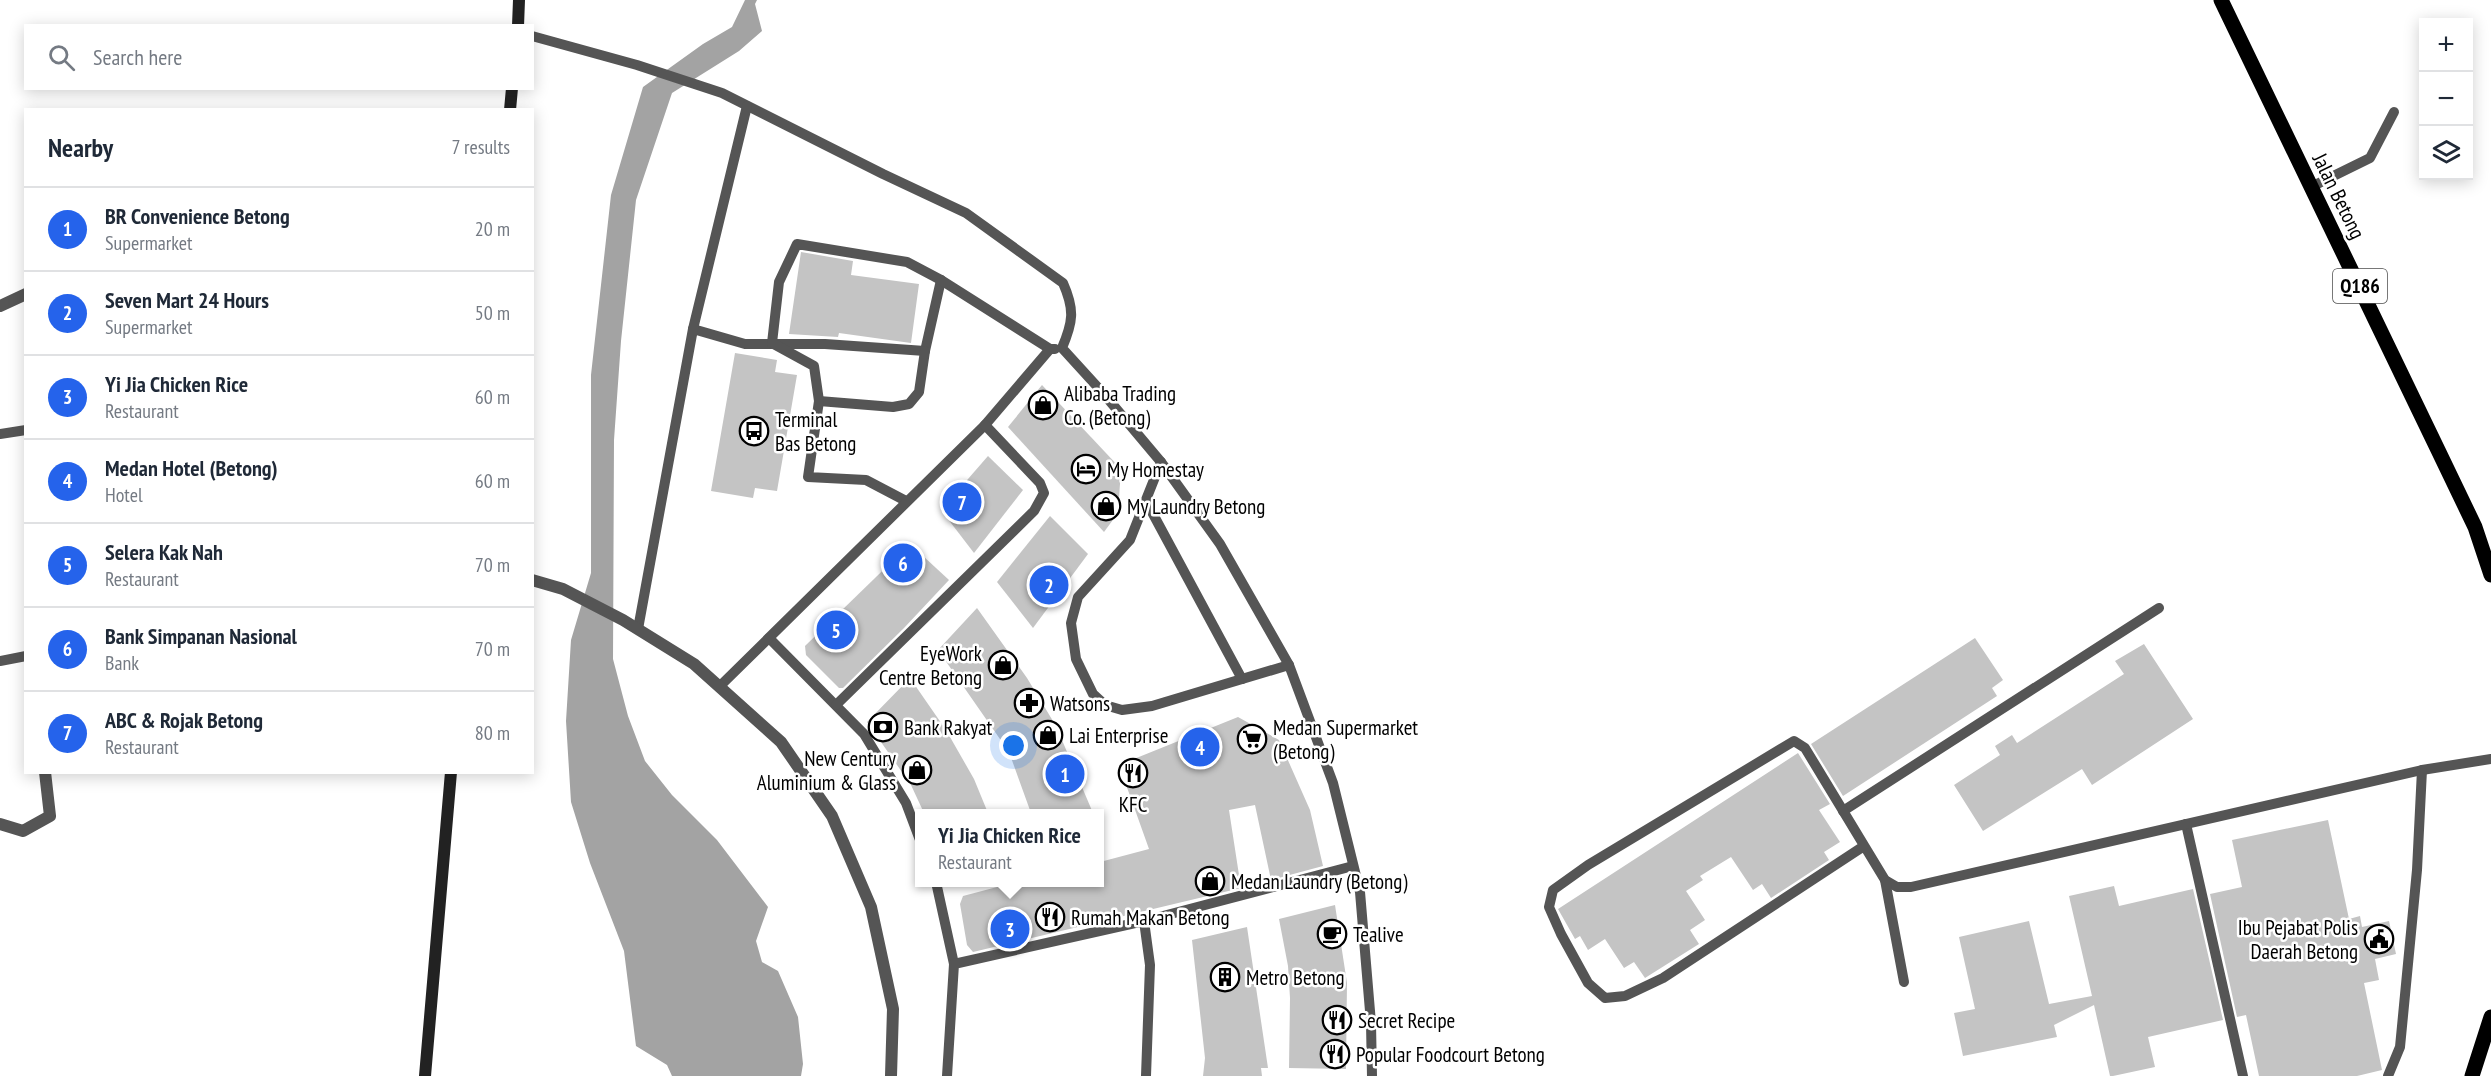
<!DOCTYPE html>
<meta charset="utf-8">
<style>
:root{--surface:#fff;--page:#f6f6f7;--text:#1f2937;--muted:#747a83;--line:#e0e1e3;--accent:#2563eb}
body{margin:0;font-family:"PT Sans Narrow",sans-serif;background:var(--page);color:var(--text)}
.controls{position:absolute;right:18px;top:18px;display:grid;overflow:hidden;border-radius:0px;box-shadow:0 3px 15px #0003}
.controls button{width:54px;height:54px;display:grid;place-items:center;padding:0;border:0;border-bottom:2px solid var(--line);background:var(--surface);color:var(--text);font:30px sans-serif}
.you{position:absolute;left:1014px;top:746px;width:21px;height:21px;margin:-15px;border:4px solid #fff;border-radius:50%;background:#1a73e8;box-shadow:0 0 0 9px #1a73e833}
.badge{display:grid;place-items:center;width:39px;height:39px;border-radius:50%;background:var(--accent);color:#fff;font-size:20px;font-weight:700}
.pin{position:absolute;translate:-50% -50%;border:3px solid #fff;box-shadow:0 2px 6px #0006}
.popup{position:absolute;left:915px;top:809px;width:189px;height:78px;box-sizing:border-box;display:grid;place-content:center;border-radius:0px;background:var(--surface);filter:drop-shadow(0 2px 4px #0005);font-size:20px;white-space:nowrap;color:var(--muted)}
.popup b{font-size:22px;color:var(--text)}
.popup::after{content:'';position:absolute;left:50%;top:100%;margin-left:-12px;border:12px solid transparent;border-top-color:var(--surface)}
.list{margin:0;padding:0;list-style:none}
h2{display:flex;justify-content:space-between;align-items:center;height:78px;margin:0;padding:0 24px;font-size:26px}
h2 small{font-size:20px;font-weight:400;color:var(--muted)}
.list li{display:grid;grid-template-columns:39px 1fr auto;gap:18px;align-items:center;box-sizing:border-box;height:84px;padding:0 24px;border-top:2px solid var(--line)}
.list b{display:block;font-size:22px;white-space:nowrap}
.list p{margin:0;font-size:20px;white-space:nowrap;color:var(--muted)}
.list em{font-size:20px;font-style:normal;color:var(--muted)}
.icon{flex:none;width:33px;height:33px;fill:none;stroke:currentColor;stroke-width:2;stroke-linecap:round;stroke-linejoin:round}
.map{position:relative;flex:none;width:2491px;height:1076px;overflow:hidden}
.search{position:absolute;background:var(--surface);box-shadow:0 3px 15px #0003;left:24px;top:24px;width:510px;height:66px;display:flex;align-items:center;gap:15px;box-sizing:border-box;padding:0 21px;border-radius:0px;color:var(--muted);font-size:22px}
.panel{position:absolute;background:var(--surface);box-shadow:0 3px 15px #0003;left:24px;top:108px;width:510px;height:666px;border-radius:0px}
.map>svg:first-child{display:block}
.water{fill:#a3a3a3}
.building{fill:#c4c4c4}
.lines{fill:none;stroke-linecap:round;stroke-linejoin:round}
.lane{stroke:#555;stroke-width:10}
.street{stroke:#555;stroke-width:12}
.secondary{stroke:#222;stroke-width:12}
.primary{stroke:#000;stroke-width:15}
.labels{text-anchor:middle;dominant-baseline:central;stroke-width:5;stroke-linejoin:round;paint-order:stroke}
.shield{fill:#fff;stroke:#4c4c4c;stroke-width:1.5}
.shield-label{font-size:20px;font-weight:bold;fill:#000}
.street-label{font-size:21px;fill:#000;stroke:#fff}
.poi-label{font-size:21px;fill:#000;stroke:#fff;text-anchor:start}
</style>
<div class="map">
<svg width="2491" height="1076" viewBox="0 0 2491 1076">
<rect width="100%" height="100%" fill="#fff"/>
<polygon class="water" points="745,0 757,0 755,4 762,31 739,51 672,93 636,200 621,341 614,440 613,659 628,716 645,761 672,795 717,840 768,907 756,941 762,962 778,971 798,1017 803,1064 801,1076 672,1076 667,1065 636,1046 624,951 590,863 571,802 566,721 571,640 591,573 591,375 611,195 643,87 703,44 732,27"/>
<g class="building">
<polygon points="801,252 853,261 851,275 919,284 911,343 839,333 838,337 789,334"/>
<polygon points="735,353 777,360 775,372 797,375 777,491 755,488 753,498 711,491"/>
<polygon points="1042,385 1121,469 1118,513 1104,532 1008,427"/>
<polygon points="988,456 1023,490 974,553 941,510"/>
<polygon points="1050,516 1088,554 1033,628 997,582"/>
<polygon points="910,544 949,580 904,628 843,688 839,688 806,655 805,646"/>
<polygon points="977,608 1027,678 1056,726 1093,813 1031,813 1009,752 938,650"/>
<polygon points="1975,638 2003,680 1992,688 1997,696 1843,796 1811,744"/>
<polygon points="2144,644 2193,719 2092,785 2082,769 1983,831 1954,785 2000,755 1995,746 2012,735 2017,743 2124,674 2115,661"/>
<polygon points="910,678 946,730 974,779 988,813 924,813 911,785 867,722"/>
<polygon points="1238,717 1279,740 1310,810 1323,866 1271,880 1255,805 1229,810 1241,888 973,952 967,945 960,904 963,896 1016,882 1100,882 1100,862 1149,849 1119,765"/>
<polygon points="1798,753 1830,804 1819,810 1840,842 1824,852 1829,860 1771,898 1762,884 1753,890 1731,857 1700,876 1703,880 1686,891 1705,920 1690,930 1699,944 1645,978 1634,962 1624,968 1605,939 1588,950 1580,936 1575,939 1558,909"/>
<polygon points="2328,820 2349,919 2360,916 2362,927 2389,921 2396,954 2375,959 2379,980 2364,983 2382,1070 2357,1076 2259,1076 2246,1015 2237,1017 2210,894 2242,887 2232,840"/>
<polygon points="2114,886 2119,906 2193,889 2223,1020 2148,1037 2155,1067 2113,1076 2110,1076 2094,1005 2054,1025 2057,1037 1963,1056 1954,1013 1975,1009 1959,937 2029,921 2049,1004 2092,996 2069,896"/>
<polygon points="1335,905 1347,983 1346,1069 1289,1068 1290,998 1288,966 1279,919"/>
<polygon points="1247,927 1268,1068 1261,1068 1262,1076 1203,1076 1205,1058 1192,940"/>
</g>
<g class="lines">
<g class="lane">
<path d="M532,36L637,65L722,93L883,174L966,213L1063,283C1075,310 1073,322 1062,348L1103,393L1161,462L1220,544L1289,665L1333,783L1360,892L1371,1023L1372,1076"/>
<polyline points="2311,187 2370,158 2394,112"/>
<polyline points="693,329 745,344 825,344 925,351 941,280"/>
<polyline points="819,401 893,407 909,404 919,392 925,351"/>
<polyline points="0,434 26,430"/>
<polyline points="1161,462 1130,540 1078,597 1071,623 1076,659 1093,694 1105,705 1122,710 1152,706 1289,665"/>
<polyline points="906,501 866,480 808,477 819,401 814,366 772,343 779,282 797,244 907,262 941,280 1050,349"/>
<polyline points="1146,501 1242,679"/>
<polyline points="638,629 693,329 747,106"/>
<polyline points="769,638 864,734 906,803 920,840"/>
<polyline points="0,661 26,656"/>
<polyline points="720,686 985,425 1050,349 1055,349"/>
<polyline points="836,705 1034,511 1044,493 1040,483 985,425"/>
<polyline points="1843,811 2159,608"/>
<polyline points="2186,824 2243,1076"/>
<polyline points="1864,846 1663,978 1625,996 1605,998 1588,983 1561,934 1549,907 1553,890 1588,865 1794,741 1805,748 1885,880 1897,887 1911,887 2422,770 2491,759"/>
<polyline points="1885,880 1904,982"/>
<polyline points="936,882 954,964"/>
<polyline points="1144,921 1353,866"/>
<polyline points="947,1076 954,964 1144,921 1150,965 1146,1076"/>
<polyline points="2388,1076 2400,1047 2417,870 2422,770"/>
</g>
<g class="street">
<polyline points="0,306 26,294"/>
<polyline points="532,580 563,589 623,620 694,664 781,742 832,816 871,907 893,1009 891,1076"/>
<polyline points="0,824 23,831 50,816 45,772"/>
</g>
<g class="secondary">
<polyline points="518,26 519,0"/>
<polyline points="510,110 512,88"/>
<polyline points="425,1076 451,772"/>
</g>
<g class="primary">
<polyline points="2221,0 2438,450 2475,527 2491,575"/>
<polyline points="2472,1076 2491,1017"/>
</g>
</g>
<defs>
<g id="shop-ring" transform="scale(1.5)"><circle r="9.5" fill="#fff" stroke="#000" stroke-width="1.5"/><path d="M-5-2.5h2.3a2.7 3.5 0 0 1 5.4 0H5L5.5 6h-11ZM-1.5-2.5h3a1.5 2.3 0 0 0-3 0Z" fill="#000"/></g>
<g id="bus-ring" transform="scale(1.5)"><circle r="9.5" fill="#fff" stroke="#000" stroke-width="1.5"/><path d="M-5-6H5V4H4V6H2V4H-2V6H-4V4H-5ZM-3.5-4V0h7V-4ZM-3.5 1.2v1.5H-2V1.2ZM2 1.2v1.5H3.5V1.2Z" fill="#000"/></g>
<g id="hotel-ring" transform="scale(1.5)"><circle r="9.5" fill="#fff" stroke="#000" stroke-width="1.5"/><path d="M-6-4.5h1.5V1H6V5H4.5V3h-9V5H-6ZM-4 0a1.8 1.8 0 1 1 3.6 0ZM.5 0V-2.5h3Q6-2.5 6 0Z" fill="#000"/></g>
<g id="pharmacy-ring" transform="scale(1.5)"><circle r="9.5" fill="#fff" stroke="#000" stroke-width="1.5"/><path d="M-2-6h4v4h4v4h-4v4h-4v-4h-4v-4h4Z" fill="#000"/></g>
<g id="bank-ring" transform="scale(1.5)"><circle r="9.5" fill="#fff" stroke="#000" stroke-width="1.5"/><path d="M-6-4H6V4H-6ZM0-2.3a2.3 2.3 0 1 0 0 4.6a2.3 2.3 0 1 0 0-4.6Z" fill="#000"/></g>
<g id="supermarket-ring" transform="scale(1.5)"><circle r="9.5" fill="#fff" stroke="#000" stroke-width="1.5"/><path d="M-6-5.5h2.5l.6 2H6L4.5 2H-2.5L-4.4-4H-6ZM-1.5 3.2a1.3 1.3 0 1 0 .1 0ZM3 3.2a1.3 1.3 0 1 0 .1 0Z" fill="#000"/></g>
<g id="restaurant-ring" transform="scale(1.5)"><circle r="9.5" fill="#fff" stroke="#000" stroke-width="1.5"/><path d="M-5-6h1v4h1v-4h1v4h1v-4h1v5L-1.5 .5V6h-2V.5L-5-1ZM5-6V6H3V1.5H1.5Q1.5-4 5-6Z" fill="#000"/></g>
<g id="cafe-ring" transform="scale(1.5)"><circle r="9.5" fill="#fff" stroke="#000" stroke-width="1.5"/><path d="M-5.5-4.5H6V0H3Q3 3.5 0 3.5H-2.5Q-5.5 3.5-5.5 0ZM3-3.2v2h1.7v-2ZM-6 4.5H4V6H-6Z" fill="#000"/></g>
<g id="civic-ring" transform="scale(1.5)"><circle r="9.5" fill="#fff" stroke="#000" stroke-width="1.5"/><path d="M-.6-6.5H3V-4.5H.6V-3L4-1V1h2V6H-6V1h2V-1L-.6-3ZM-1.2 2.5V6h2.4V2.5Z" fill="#000"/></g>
<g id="building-ring" transform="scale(1.5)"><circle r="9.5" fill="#fff" stroke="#000" stroke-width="1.5"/><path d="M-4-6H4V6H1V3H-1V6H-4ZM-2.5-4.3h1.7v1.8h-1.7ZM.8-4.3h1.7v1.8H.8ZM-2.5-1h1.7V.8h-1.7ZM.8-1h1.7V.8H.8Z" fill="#000"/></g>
</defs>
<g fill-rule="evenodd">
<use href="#shop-ring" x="1043" y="405"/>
<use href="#bus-ring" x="754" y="431"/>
<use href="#hotel-ring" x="1086" y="469"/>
<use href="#shop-ring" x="1106" y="506"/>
<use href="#shop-ring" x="1003" y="665"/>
<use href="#pharmacy-ring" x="1029" y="703"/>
<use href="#bank-ring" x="883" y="727"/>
<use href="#shop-ring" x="1048" y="735"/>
<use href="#supermarket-ring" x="1252" y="739"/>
<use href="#shop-ring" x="917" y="770"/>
<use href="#restaurant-ring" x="1133" y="773"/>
<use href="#shop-ring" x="1210" y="881"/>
<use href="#restaurant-ring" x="1050" y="917"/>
<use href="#cafe-ring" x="1332" y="934"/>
<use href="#civic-ring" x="2379" y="939"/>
<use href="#building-ring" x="1225" y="977"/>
<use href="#restaurant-ring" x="1337" y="1020"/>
<use href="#restaurant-ring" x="1335" y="1054"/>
</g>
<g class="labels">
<rect class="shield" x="2333" y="269" width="54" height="34" rx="4.5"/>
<g class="shield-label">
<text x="2360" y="286">Q186</text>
</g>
<g class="street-label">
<text transform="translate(2339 196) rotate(64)">Jalan Betong</text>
</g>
<g class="poi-label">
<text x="1064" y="393">Alibaba Trading<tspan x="1064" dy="24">Co. (Betong)</tspan></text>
<text x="775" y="419">Terminal<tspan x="775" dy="24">Bas Betong</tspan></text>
<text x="1107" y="469">My Homestay</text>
<text x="1127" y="506">My Laundry Betong</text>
<text x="982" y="653" text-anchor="end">EyeWork<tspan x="982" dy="24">Centre Betong</tspan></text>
<text x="1050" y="703">Watsons</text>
<text x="904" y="727">Bank Rakyat</text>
<text x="1273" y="727">Medan Supermarket<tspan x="1273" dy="24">(Betong)</tspan></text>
<text x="1069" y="735">Lai Enterprise</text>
<text x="896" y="758" text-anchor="end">New Century<tspan x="896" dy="24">Aluminium &amp; Glass</tspan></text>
<text x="1133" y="804" text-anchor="middle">KFC</text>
<text x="1231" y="881">Medan Laundry (Betong)</text>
<text x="1071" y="917">Rumah Makan Betong</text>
<text x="2358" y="927" text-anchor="end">Ibu Pejabat Polis<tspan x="2358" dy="24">Daerah Betong</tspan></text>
<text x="1353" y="934">Tealive</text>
<text x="1246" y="977">Metro Betong</text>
<text x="1358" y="1020">Secret Recipe</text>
<text x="1356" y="1054">Popular Foodcourt Betong</text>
</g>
</g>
</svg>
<div class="controls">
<button>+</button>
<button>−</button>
<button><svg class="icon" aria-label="layers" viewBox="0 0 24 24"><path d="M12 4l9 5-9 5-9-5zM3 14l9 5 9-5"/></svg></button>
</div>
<div class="you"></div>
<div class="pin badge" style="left:1065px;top:774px">1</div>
<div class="pin badge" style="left:1049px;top:585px">2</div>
<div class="pin badge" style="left:1010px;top:929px">3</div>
<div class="popup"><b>Yi Jia Chicken Rice</b>Restaurant</div>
<div class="pin badge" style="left:1200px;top:747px">4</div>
<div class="pin badge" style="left:836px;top:630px">5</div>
<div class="pin badge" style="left:903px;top:563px">6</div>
<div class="pin badge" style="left:962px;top:502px">7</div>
<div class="search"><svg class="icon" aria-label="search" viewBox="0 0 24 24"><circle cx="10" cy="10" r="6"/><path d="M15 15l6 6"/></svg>Search here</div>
<section class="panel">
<h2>Nearby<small>7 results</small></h2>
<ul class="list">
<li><span class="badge">1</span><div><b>BR Convenience Betong</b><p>Supermarket</p></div><em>20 m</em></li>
<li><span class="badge">2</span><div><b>Seven Mart 24 Hours</b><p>Supermarket</p></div><em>50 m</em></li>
<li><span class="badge">3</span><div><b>Yi Jia Chicken Rice</b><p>Restaurant</p></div><em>60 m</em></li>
<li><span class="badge">4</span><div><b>Medan Hotel (Betong)</b><p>Hotel</p></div><em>60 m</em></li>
<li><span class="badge">5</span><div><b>Selera Kak Nah</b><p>Restaurant</p></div><em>70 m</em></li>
<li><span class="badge">6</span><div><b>Bank Simpanan Nasional</b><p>Bank</p></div><em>70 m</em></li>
<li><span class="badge">7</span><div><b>ABC &amp; Rojak Betong</b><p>Restaurant</p></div><em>80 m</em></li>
</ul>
</section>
</div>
